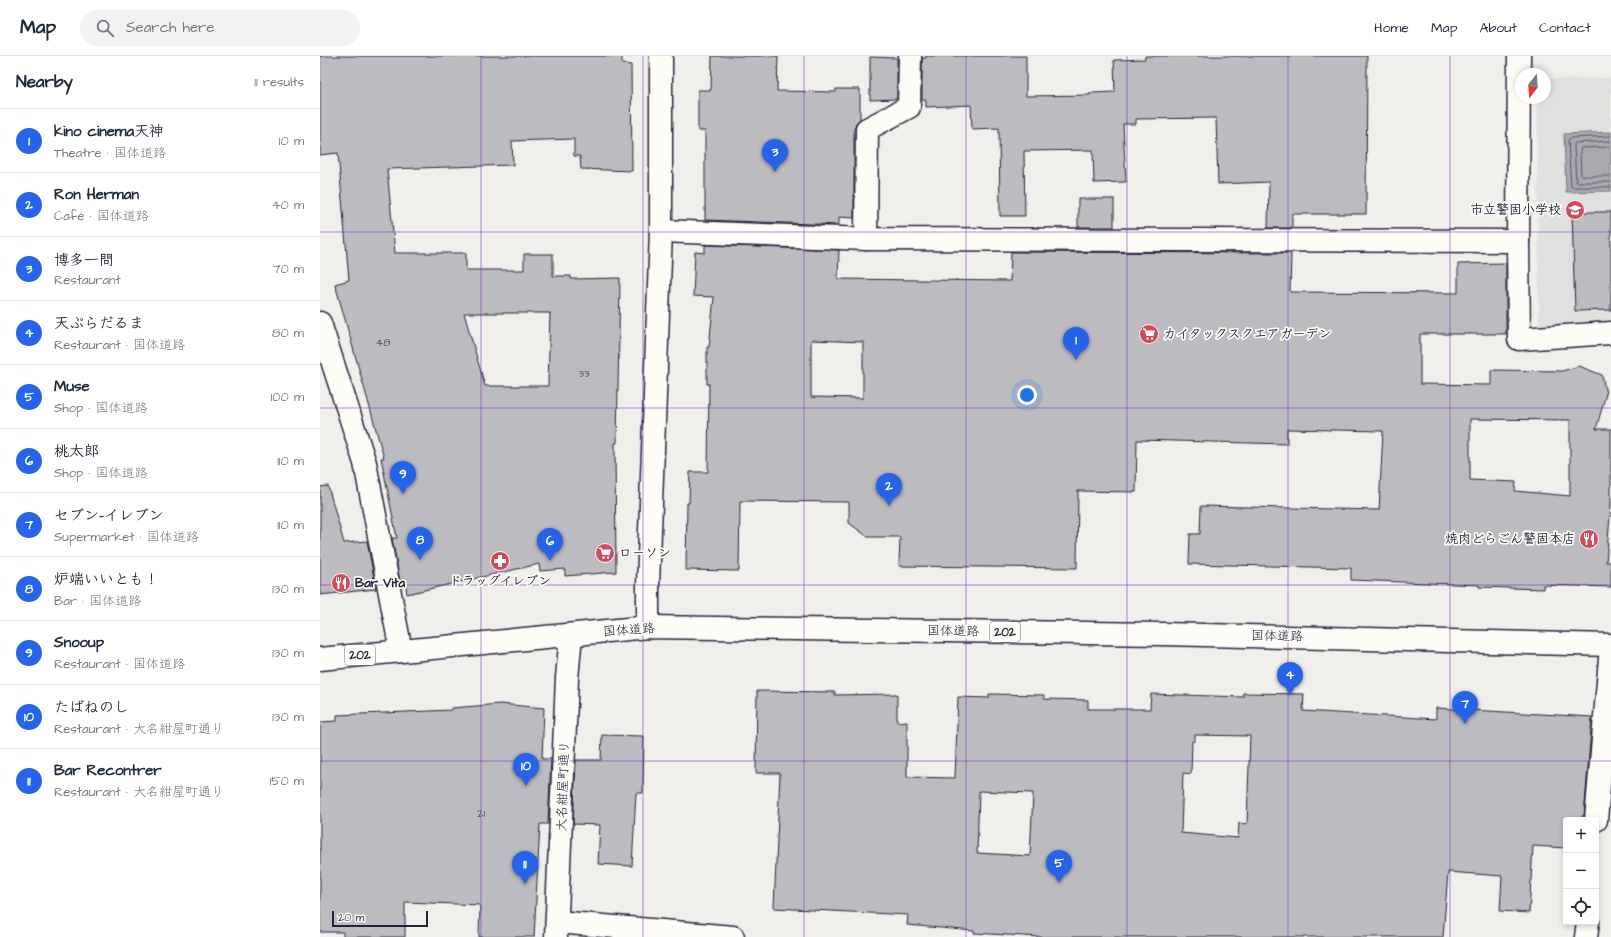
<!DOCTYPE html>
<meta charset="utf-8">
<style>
:root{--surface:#fff;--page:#f2f2f3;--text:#1f2937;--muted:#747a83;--line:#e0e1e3;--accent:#2563eb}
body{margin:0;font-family:"Architects Daughter","Klee One",sans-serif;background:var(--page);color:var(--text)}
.controls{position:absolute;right:12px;bottom:12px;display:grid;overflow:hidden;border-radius:4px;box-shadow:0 2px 6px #0003}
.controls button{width:36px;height:36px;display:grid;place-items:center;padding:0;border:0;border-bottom:1px solid var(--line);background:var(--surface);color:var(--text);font:20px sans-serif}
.compass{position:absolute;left:1195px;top:12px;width:36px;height:36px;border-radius:50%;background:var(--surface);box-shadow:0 2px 6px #0003;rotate:197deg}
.scale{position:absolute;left:12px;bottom:10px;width:96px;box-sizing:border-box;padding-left:4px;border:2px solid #22223b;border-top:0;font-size:11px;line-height:14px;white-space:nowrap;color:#22223b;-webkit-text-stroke:3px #fdfcf7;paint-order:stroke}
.you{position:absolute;left:707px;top:339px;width:14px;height:14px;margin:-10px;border:3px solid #fff;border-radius:50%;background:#1a73e8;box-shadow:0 0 0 6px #1a73e833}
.badge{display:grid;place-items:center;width:26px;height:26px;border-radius:50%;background:var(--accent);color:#fff;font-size:13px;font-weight:700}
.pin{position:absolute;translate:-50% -33px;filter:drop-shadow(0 1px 2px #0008)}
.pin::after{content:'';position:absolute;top:21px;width:14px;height:12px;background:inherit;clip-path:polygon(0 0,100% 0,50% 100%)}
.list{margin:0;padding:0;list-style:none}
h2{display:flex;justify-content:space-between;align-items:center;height:52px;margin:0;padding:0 16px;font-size:17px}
h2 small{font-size:13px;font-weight:400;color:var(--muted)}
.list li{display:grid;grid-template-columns:26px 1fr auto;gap:12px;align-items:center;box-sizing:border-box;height:64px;padding:0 16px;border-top:1px solid var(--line)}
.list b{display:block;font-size:15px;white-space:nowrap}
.list p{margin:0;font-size:13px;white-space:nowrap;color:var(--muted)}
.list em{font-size:13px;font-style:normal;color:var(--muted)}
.icon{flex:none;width:22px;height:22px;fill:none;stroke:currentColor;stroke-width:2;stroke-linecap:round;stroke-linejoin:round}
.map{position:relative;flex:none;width:1291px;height:881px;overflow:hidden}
header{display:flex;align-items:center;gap:24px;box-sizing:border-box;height:56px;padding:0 20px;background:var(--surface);border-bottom:1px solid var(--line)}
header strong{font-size:19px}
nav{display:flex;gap:22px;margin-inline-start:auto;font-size:14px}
.search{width:280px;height:36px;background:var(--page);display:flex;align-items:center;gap:10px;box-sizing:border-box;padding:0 14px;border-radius:22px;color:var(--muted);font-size:15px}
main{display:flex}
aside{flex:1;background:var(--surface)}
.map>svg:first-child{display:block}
.built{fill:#e0e0df}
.water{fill:#a9a9b0;stroke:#737381}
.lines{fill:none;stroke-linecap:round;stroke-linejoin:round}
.shore{stroke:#58586a;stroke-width:1}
.building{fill:#bcbcc0;stroke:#22223b;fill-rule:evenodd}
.minor-casing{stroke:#22223b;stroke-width:25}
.tertiary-casing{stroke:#22223b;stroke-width:25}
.trunk-casing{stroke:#22223b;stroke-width:25}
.minor{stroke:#fdfcf7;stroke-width:22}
.tertiary{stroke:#fdfcf7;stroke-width:22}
.trunk{stroke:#fdfcf7;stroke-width:22}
.grid{fill:none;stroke:#7b2cbf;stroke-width:1;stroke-opacity:0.55}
.labels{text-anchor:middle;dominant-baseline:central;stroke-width:3.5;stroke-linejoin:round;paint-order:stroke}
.number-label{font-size:11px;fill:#48485c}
.shield{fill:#fdfcf7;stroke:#646373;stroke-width:1}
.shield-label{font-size:12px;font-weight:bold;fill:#22223b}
.poi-label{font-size:13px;font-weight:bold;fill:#22223b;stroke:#fdfcf7;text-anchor:start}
.street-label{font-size:13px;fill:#22223b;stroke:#fdfcf7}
</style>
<header>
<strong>Map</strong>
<div class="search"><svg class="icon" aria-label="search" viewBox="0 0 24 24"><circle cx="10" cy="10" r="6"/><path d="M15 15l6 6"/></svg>Search here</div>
<nav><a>Home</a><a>Map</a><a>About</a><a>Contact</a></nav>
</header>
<main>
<aside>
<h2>Nearby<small>11 results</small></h2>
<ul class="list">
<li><span class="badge">1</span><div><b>kino cinema天神</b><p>Theatre · 国体道路</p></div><em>10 m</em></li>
<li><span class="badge">2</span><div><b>Ron Herman</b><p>Café · 国体道路</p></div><em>40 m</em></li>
<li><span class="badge">3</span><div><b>博多一問</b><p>Restaurant</p></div><em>70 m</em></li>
<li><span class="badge">4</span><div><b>天ぷらだるま</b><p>Restaurant · 国体道路</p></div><em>80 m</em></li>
<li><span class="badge">5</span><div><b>Muse</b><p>Shop · 国体道路</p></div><em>100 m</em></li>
<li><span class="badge">6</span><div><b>桃太郎</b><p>Shop · 国体道路</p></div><em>110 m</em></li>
<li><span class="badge">7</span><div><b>セブン-イレブン</b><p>Supermarket · 国体道路</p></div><em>110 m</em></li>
<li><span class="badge">8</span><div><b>炉端いいとも！</b><p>Bar · 国体道路</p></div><em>130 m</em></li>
<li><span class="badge">9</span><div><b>Snooup</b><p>Restaurant · 国体道路</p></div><em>130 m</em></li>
<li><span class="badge">10</span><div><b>たばねのし</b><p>Restaurant · 大名紺屋町通り</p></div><em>130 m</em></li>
<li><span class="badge">11</span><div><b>Bar Recontrer</b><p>Restaurant · 大名紺屋町通り</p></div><em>150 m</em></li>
</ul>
</aside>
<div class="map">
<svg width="1291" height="881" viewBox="0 0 1291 881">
<rect width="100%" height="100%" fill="#f0efec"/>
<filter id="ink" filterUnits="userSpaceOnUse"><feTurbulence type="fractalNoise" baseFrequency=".025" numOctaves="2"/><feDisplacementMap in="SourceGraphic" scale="8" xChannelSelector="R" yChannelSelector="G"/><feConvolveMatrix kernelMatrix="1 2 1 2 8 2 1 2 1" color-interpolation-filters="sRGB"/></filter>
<g filter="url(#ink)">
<polygon class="built" points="1291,22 1291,267 1219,270 1217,42 1225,42 1225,23"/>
<polygon class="water" points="1291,76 1291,135 1246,136 1244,78"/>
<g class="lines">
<g class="shore">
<polyline points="1291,80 1250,82 1248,84 1251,131 1291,131"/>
<polyline points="1291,85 1255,87 1254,89 1256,126 1291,126"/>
<polyline points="1291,91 1261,92 1260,95 1261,120 1291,120"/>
</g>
</g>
<g class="building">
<path d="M0,0H302V8L311,9L312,115L261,113L260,100H254V83L192,85L193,109L67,113L75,197H146V214H204V198H233V220H251V223L300,222L297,387H295L296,516L245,520V513L220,515L219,508L87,538L86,530L81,531L72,482H77L61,402H64L15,228L29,224L18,97L0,99ZM144,257H230L228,330H165Z"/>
<polygon points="392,0 458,0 457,35 516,36 516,33 540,33 540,63 536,67 534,73 534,162 519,161 519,169 385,164 385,75 378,75 378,34 391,34"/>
<polygon points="606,0 706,0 706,40 770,39 770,37 795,36 794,4 825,3 825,0 1047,0 1046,158 972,158 972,172 948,172 949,126 898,128 896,62 816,63 816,68 803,68 806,126 774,127 773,94 704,95 705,160 680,160 679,72 652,73 651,49 606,51 606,44 602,44 602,2 606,2"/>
<polygon points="550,1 577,2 577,43 550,44"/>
<rect x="758" y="143" width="36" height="28"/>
<polygon points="1252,156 1291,156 1291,254 1255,255"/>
<path d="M385,189L519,194L518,223L690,225L691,196L971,197L970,236L1138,237V208L1186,207V278H1100V328L1171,329V314L1242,315L1259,310L1282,319L1286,338L1276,373H1291V449L1286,506H1291V531L1223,529V533L1159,531V529L1031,524V512L869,508L870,478H880L881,450L1059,454L1063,375L967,373V388L817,384L816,436L758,435L757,512L579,510L580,481H548L529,467V446L420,445L419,515L366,514L367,447H369L370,416H388L389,328H387V291H389L394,241L373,240L375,196L385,197ZM491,284L543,286V342L491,341ZM1150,363L1250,364V440L1195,435L1196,426L1150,424Z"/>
<polygon points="8,430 24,487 47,485 56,533 0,539 0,431"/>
<path d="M437,635L515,636V639L577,638V666L587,665V721L635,722L638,641L669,642V638L724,639V643L768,644V653H830L831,638L923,641V637L984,638L983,655L1116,663V652L1272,661L1264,760H1262L1261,764H1246V792L1213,790L1209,857L1180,855L1182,820L1128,816L1123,881H720L654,877V875L587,869L588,859L454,852L460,717H436ZM875,679L930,680L927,768L919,767L918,782L861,777L863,717L871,718L872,685H875ZM659,735L713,737L710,800L657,797Z"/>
<polygon points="180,648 224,652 222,703 231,703 228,768 220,768 214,881 159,881 160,849 85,846 85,881 23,881 23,876 0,876 0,666 17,665 17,659 132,654 132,652"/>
<polygon points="282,679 324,680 323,737 316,737 312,810 278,808 280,769 253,768 256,704 281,704"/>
</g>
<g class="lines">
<g class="minor-casing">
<g id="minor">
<polyline points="1199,0 1198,185 1199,283 1291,277"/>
<polyline points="341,175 546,183 1198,185"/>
<polyline points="546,183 547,73 589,51 590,0"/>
<polyline points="0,267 45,407 81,595"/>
<polyline points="1276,764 1291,591"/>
<polyline points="237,866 413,881"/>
<polyline points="236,881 247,622 251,579"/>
<polyline points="1266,881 1268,866"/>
</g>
</g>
<g class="tertiary-casing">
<polyline id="tertiary" points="328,571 328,530 341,175 341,0"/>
</g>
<g class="trunk-casing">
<polyline id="trunk" points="0,603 328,571 843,578 1291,589"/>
</g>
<use href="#minor" class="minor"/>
<use href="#tertiary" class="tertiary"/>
<use href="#trunk" class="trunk"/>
</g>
</g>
<path class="grid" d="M161,0V881M323,0V881M484,0V881M646,0V881M807,0V881M968,0V881M1130,0V881M0,176H1291M0,352H1291M0,529H1291M0,705H1291"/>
<defs>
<g id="school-disc" transform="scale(1)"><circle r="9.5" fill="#d1495b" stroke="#fdfcf7"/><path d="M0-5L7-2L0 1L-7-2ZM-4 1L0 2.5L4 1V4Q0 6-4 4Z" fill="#fff"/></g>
<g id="supermarket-disc" transform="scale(1)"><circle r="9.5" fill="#d1495b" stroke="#fdfcf7"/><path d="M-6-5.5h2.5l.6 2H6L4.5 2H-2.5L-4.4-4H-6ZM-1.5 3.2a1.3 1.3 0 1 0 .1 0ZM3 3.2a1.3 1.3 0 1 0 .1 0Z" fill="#fff"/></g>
<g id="restaurant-disc" transform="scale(1)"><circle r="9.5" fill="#d1495b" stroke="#fdfcf7"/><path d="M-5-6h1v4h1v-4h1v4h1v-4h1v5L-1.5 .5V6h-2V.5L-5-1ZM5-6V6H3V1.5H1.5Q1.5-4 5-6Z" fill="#fff"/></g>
<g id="pharmacy-disc" transform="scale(1)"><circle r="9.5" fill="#d1495b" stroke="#fdfcf7"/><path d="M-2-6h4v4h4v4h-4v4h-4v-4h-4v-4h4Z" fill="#fff"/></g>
</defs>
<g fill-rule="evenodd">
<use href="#school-disc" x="1255" y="154"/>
<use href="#supermarket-disc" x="829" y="278"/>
<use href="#restaurant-disc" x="1269" y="483"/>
<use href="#supermarket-disc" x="285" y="497"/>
<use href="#pharmacy-disc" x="180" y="505"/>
<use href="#restaurant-disc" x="21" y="527"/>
</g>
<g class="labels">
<g class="number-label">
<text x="63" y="286">48</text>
<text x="264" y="317">33</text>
<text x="161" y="757">21</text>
</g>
<g class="shield">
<rect x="670" y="566" width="30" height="20" rx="3"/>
<rect x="25" y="589" width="30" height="20" rx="3"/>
</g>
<g class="shield-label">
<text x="685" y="576">202</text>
<text x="40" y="599">202</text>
</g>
<g class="poi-label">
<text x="1241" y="154" text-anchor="end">市立警固小学校</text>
<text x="843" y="278">カイタックスクエアガーデン</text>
<text x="1255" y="483" text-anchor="end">焼肉どらごん警固本店</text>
<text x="299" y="497">ローソン</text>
<text x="180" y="525" text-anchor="middle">ドラッグイレブン</text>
<text x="35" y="527">Bar Vita</text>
</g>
<g class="street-label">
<text transform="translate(309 574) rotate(-4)">国体道路</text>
<text transform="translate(633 575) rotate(1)">国体道路</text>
<text transform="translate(957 580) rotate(1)">国体道路</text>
<text transform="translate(243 730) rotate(-88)">大名紺屋町通り</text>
</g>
</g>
</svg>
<div class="controls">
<button>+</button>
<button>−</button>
<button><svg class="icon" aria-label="locate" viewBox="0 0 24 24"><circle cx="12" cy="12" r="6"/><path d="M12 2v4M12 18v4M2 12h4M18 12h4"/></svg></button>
</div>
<svg class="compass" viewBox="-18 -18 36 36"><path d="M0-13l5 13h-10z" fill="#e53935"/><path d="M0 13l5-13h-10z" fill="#747a83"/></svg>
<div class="scale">20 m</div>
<div class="you"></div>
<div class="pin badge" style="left:756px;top:304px">1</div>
<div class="pin badge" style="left:569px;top:450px">2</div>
<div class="pin badge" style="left:455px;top:116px">3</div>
<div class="pin badge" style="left:970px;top:639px">4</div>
<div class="pin badge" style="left:739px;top:827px">5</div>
<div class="pin badge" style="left:230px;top:505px">6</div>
<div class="pin badge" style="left:1145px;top:668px">7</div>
<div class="pin badge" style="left:100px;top:504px">8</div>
<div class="pin badge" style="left:83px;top:438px">9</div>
<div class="pin badge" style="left:206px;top:730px">10</div>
<div class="pin badge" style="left:205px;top:828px">11</div>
</div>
</main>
